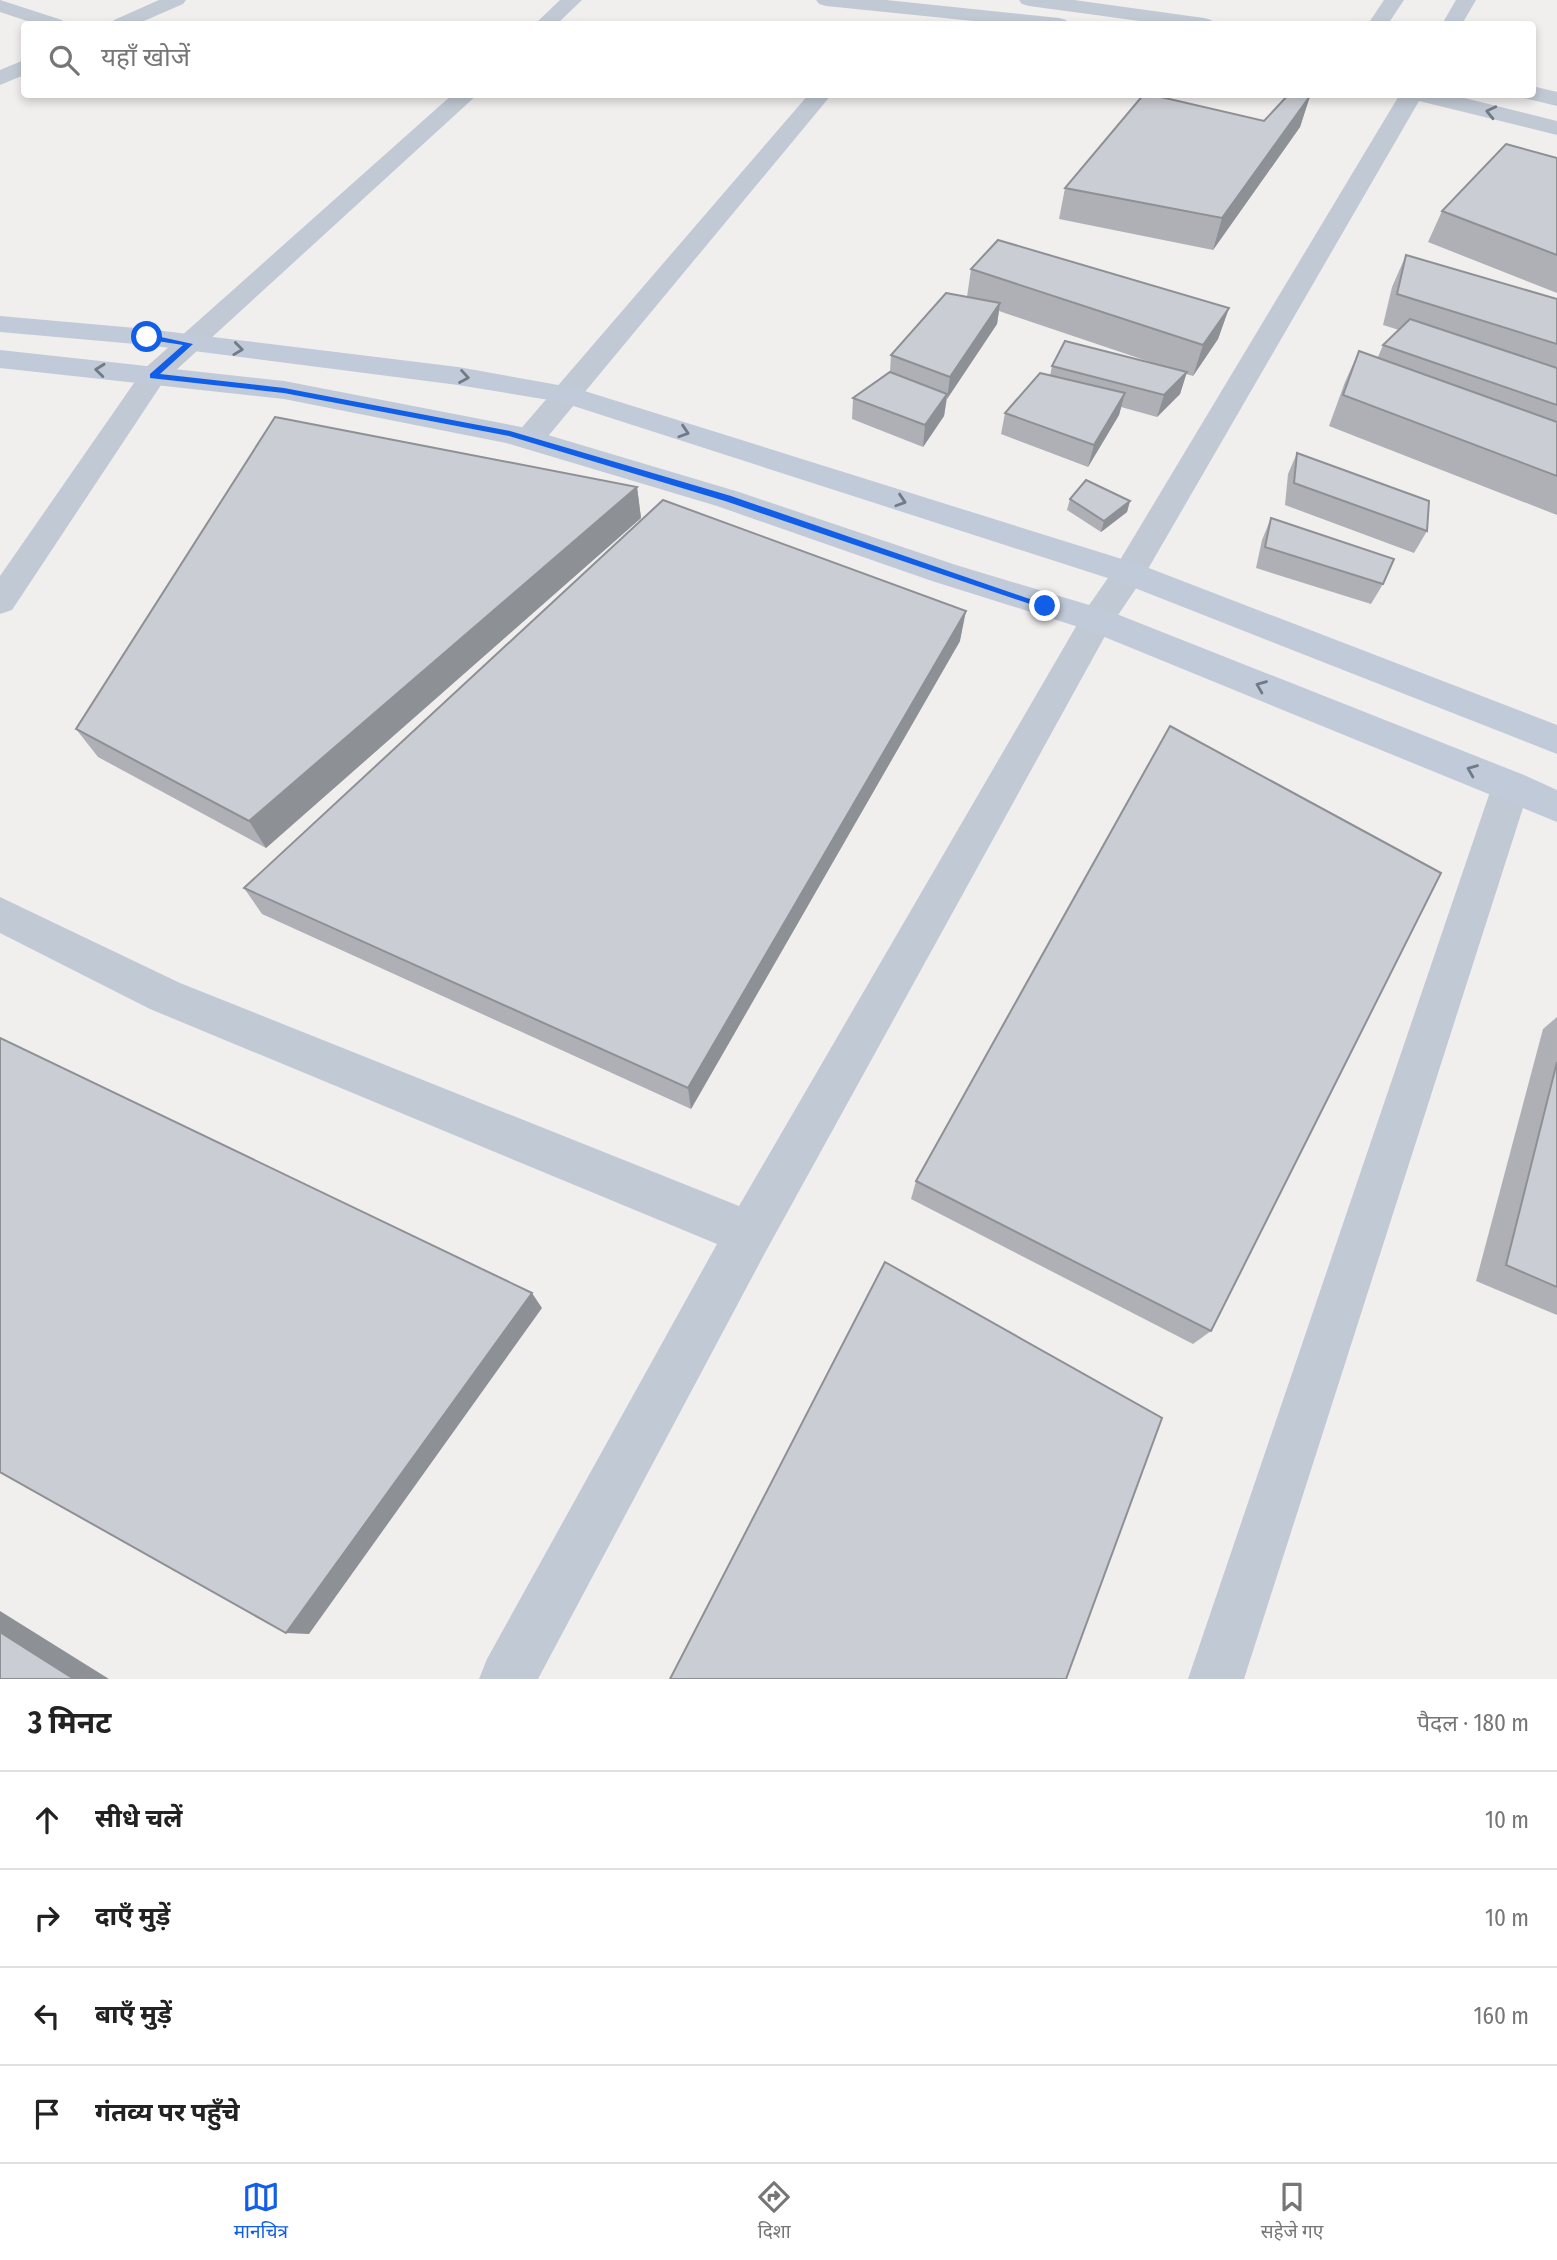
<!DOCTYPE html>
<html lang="hi">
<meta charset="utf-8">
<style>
:root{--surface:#fff;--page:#f2f2f2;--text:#222;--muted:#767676;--line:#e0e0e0;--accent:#115fe8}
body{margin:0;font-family:"Fira Sans Condensed","Noto Sans Devanagari",sans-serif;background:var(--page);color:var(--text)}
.stop{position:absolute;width:21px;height:21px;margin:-16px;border:5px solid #115fe8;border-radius:50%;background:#fff}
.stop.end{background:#115fe8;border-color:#fff;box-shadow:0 2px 7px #0008}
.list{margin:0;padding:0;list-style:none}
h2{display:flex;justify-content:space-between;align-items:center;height:91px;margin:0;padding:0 28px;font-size:30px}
h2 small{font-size:23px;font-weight:400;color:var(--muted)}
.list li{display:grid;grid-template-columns:46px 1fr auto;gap:21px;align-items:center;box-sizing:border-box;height:98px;padding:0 28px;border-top:2px solid var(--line)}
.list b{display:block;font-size:26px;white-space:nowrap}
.list em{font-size:23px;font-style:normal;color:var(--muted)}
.icon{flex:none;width:38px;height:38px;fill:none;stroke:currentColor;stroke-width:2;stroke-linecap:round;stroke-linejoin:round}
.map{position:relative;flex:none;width:1557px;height:1679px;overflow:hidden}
.search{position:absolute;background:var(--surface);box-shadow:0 4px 10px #0003;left:21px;right:21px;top:21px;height:77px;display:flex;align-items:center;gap:18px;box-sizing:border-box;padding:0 24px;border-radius:7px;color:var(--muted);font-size:26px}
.sheet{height:483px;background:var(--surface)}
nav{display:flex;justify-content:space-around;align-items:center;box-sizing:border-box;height:98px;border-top:2px solid var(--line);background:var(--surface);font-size:19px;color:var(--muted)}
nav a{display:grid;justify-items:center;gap:4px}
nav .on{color:var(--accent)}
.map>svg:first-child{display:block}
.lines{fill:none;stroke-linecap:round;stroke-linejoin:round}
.street{fill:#c1c9d4;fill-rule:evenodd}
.secondary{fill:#c0cad8;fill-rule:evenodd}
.wall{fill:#aeb0b5}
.shaded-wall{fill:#8d9094}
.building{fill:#cacdd3;stroke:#8d9094;stroke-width:2}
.oneway{stroke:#707a86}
.oneway2{stroke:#707b87}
.route{fill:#115fe8}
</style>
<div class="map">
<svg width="1557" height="1679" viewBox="0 0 1557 1679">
<rect width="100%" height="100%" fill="#f1eeee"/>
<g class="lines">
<g class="street">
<polygon points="0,0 62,20 65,24 36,24 0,12"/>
<polygon points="159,0 186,0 183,4 137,24 111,24 114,20"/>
<polygon points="560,0 582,0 557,24 535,24"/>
<polygon points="816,0 886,0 1059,18 1066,20 1069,24 1003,24 826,6 819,4"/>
<polygon points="1019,0 1074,0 1204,18 1211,20 1214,24 1162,24 1029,6 1022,4"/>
<polygon points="1384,0 1404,0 1388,24 1368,24"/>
<polygon points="1456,0 1476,0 1462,24 1442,24"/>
<polygon points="24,60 24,75 0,85 0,70"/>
<polygon points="1532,86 1557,92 1557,106 1524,98 1522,94 1532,94"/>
<polygon points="453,94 478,94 163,382 12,610 0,614 0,576 143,370"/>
<polygon points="809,94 832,94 540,446 529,449 518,446 514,439 518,432"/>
<polygon points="1400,94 1448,94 1557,121 1557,135 1419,101 1141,581 1110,627 766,1251 538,1679 479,1679 487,1659 717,1244 150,1009 0,933 0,897 180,983 739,1206 1085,611 1117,565"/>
<polygon points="1511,771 1524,775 1530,786 1244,1679 1188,1679 1492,786 1498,775"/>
</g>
<g class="secondary">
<polygon points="0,316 147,329 458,367 575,388 1141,565 1557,725 1557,754 1117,581 561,402 458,385 147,345 0,332"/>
<polygon points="0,350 284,381 521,427 739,492 956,565 1109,611 1524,775 1557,790 1557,822 1085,629 932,581 717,506 506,443 284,399 0,368"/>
</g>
</g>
<g class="wall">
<polygon points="1310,96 1300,127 1213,250 1059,219 1065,188 1264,121"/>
<polygon points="1557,158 1557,293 1428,242 1442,211"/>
<polygon points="1406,255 1557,299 1557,515 1329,426 1345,382 1359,351 1378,357 1383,345 1399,330 1383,325 1392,287"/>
<polygon points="971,269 1229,308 1218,339 1193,376 1186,374 1180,394 1157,417 1121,407 1119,415 1088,467 1001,434 1005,413 1050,376 1052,366 1159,365 999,311 997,324 947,399 944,416 923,447 852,419 853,398 890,372 891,355 967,297"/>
<polygon points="1297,453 1427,531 1414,553 1285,505 1288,474"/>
<polygon points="637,487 641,518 266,848 98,757 76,729"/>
<polygon points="1070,499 1130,501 1127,512 1101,532 1067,510"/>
<polygon points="1271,518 1383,584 1371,604 1256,568 1262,540"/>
<polygon points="960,641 691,1109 262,914 244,888"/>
<polygon points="1557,1017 1557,1315 1476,1281 1543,1029"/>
<polygon points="916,1181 1211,1331 1193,1344 911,1199"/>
</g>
<g class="shaded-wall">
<polygon points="1310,96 1300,127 1213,250 1222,218"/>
<polygon points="1000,303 997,324 947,399 950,377"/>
<polygon points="1229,308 1218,339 1193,376 1203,345"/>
<polygon points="1187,372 1180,394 1157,417 1164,395"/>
<polygon points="1125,393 1119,415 1088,467 1094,445"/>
<polygon points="947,394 944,416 923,447 925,425"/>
<polygon points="637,487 641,518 266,848 249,821"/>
<polygon points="1130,501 1127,512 1101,532 1104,521"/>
<polygon points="966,611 960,641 691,1109 688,1088"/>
<polygon points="532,1293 542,1308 309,1634 286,1633"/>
<polygon points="0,1611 109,1679 74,1679 0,1632"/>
</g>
<g class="building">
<polygon points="1144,94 1148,94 1264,121 1289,94 1304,94 1310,96 1222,218 1065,188"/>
<polygon points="1506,144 1557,158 1557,255 1442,211"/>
<polygon points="998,240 1229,308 1203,345 971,269"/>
<polygon points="1406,255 1557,299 1557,344 1397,294"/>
<polygon points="946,293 1000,303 950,377 891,355"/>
<polygon points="1410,319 1557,368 1557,405 1383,345"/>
<polygon points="1065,341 1187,372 1164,395 1052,366"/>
<polygon points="1359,351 1557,422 1557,476 1343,395"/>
<polygon points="890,372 947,394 925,425 853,398"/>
<polygon points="1040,373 1125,393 1094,445 1005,413"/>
<polygon points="275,417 637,487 249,821 76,729"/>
<polygon points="1297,453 1429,501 1427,531 1294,483"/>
<polygon points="1086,480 1130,501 1104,521 1070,499"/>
<polygon points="663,500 966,611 688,1088 244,888"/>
<polygon points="1271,518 1394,559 1383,584 1265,547"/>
<polygon points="1170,726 1441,873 1211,1331 916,1181"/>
<polygon points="0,1038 532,1293 286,1633 0,1472"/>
<polygon points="1557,1062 1557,1287 1506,1265"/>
<polygon points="885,1262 1162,1418 1066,1679 670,1679"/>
<polygon points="0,1632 74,1679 0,1679"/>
</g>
<defs><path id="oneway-chevron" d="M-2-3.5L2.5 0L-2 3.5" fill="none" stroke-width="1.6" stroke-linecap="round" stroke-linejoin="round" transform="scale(1.75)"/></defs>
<use class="oneway" href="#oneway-chevron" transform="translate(1491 112) rotate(-167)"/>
<g class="oneway2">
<use href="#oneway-chevron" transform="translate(238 349) rotate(7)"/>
<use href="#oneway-chevron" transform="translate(100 370) rotate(-174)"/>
<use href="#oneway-chevron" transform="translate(464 377) rotate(9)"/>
<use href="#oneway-chevron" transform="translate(684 432) rotate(18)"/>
<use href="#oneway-chevron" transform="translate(901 501) rotate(18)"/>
<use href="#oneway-chevron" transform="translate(1261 686) rotate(-158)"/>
<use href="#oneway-chevron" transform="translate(1472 770) rotate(-158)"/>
</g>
<polygon class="route" points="147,334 193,344 160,374 284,388 510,431 731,496 1050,606 1042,608 725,501 509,436 284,393 150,378 150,374 183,345 144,339"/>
</svg>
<div class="stop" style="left:147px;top:337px"></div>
<div class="stop end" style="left:1045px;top:606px"></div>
<div class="search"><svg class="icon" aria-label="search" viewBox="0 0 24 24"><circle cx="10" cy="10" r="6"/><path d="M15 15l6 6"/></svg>यहाँ खोजें</div>
</div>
<section class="sheet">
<h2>3 मिनट<small>पैदल · 180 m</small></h2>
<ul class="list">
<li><svg class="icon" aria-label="ahead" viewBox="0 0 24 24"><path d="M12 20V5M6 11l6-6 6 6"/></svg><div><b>सीधे चलें</b></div><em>10 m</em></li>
<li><svg class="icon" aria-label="right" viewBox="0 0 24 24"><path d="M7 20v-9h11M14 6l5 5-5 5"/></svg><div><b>दाएँ मुड़ें</b></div><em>10 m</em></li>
<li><svg class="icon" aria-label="left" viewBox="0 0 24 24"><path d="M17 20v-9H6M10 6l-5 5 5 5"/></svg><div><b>बाएँ मुड़ें</b></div><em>160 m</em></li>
<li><svg class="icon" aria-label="arrive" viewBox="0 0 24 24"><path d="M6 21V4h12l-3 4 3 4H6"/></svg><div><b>गंतव्य पर पहुँचे</b></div></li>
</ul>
</section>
<nav>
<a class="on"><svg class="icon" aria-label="map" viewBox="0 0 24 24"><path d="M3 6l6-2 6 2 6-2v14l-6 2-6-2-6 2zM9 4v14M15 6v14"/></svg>मानचित्र</a>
<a><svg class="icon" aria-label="directions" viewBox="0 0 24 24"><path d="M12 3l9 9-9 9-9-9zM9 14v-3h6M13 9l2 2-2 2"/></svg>दिशा</a>
<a><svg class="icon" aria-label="saved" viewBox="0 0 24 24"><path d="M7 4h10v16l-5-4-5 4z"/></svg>सहेजे गए</a>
</nav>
